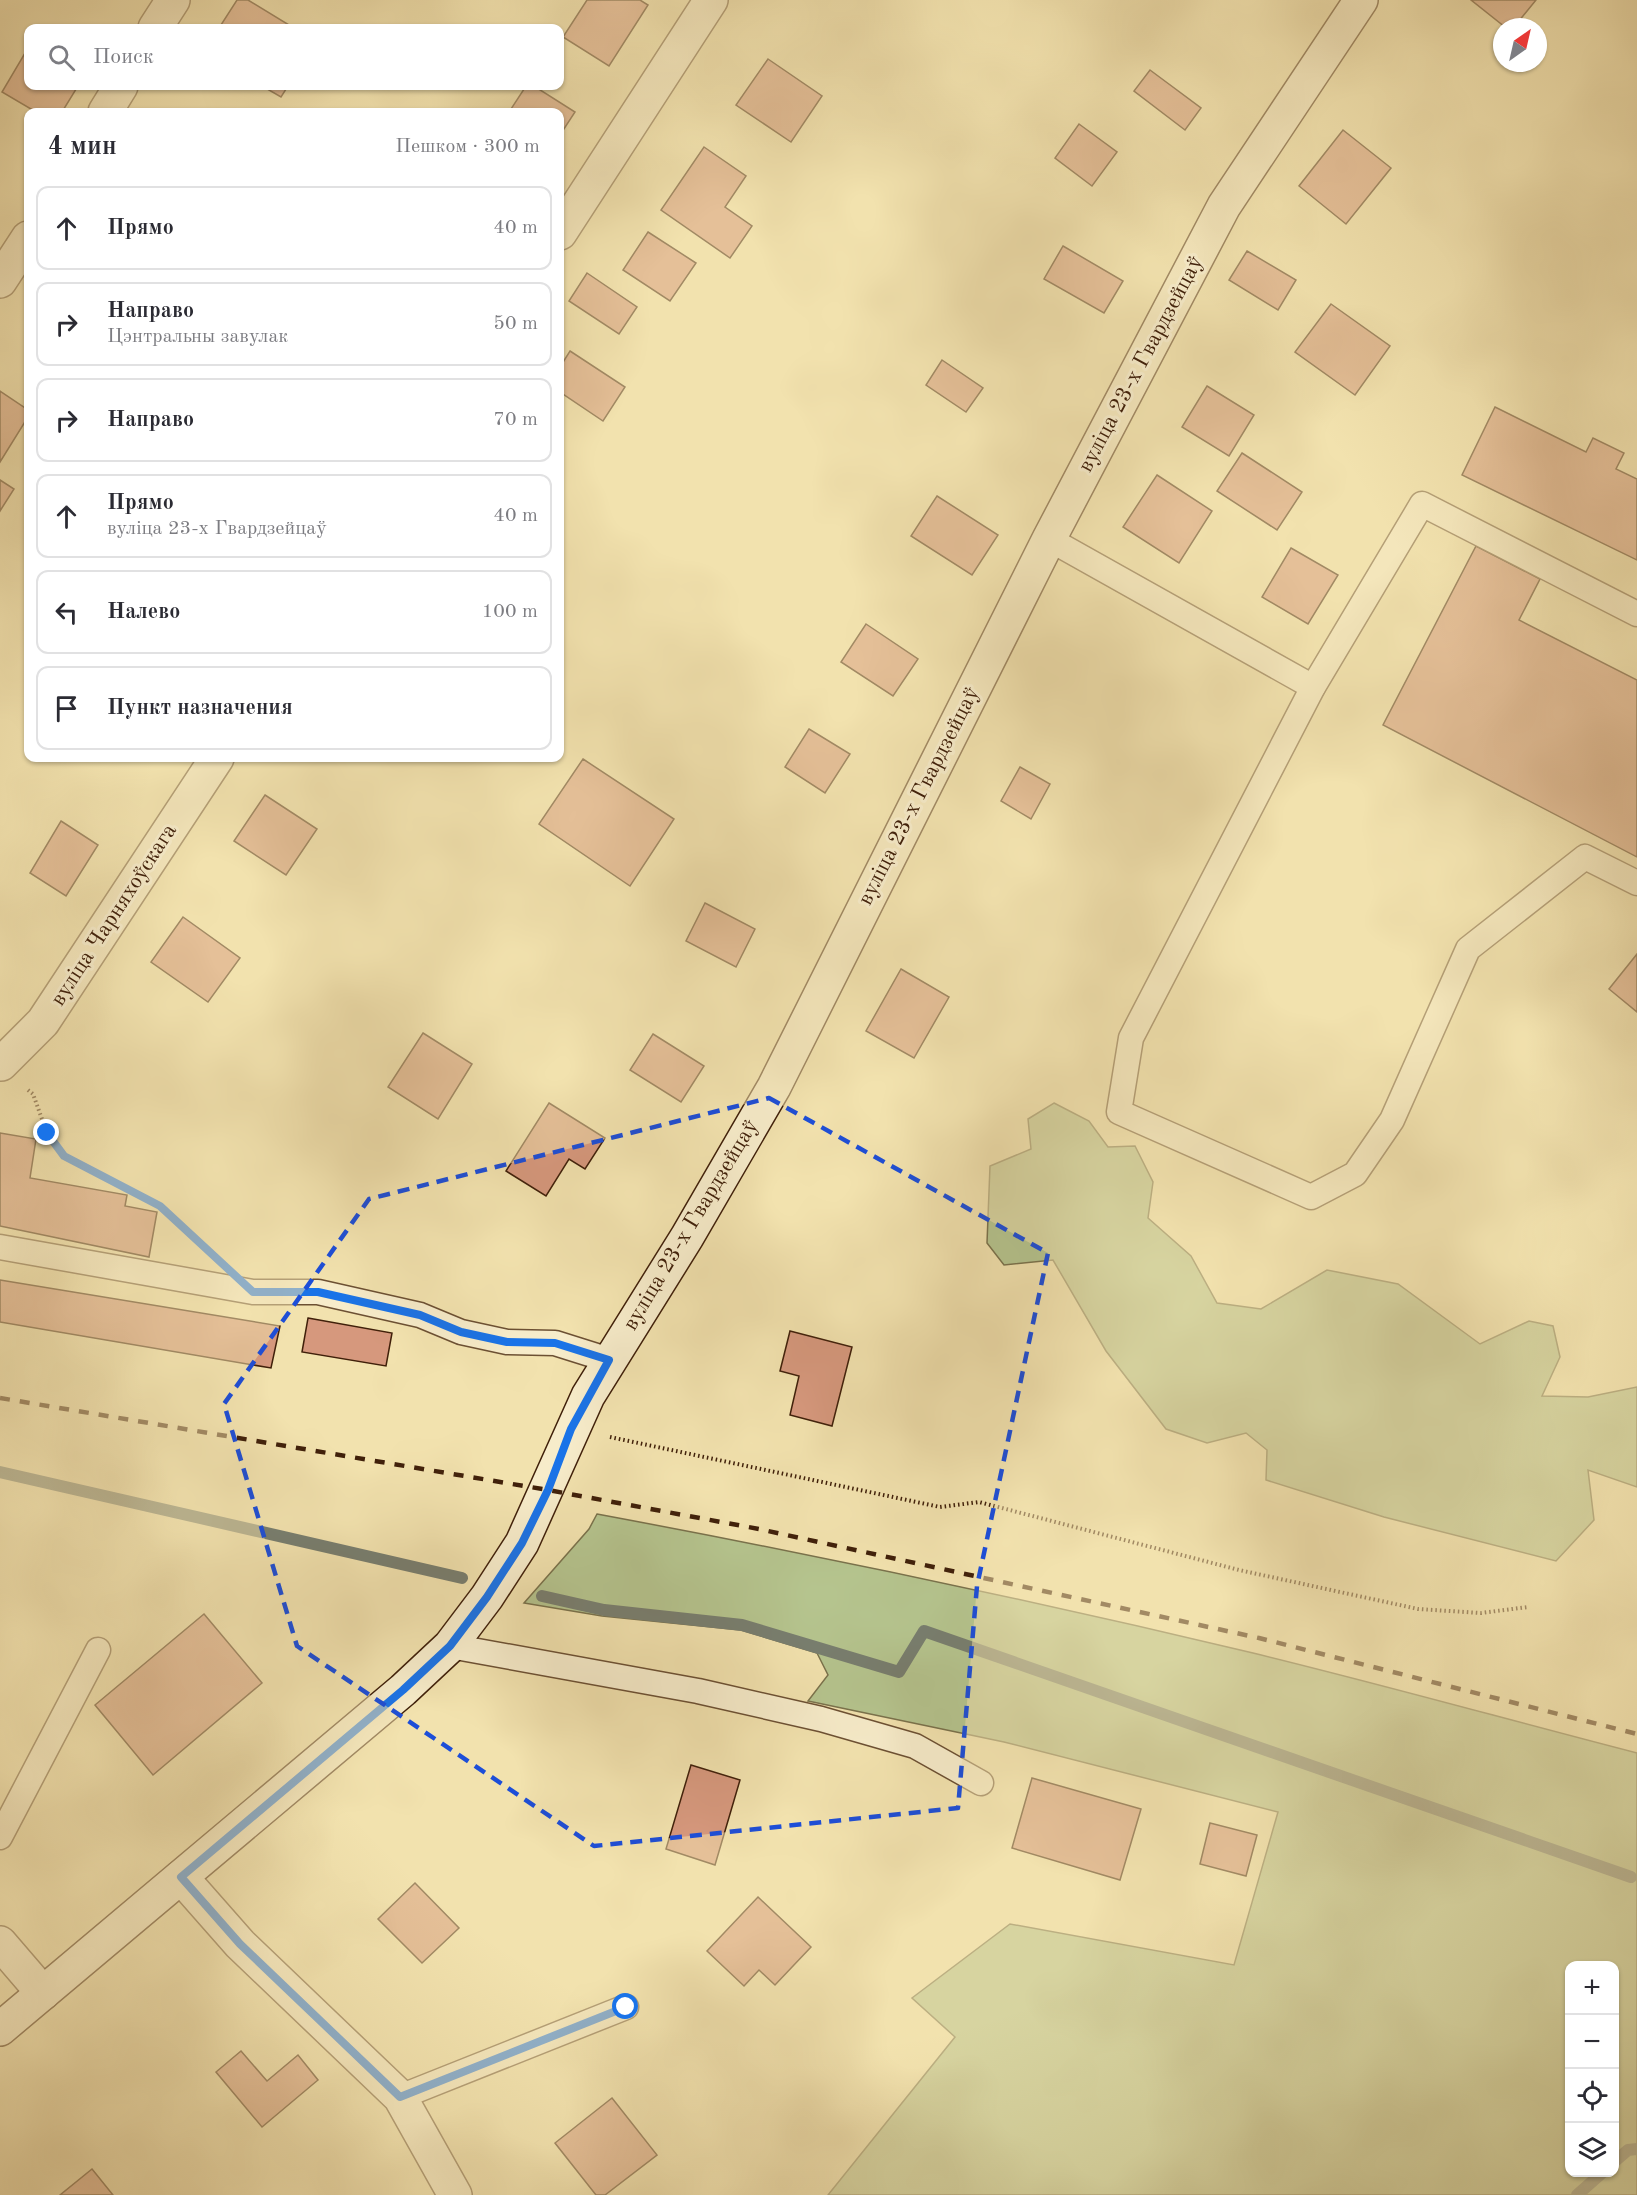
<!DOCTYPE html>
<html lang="ru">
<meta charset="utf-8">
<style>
:root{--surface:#fff;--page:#f7f7f7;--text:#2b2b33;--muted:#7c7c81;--line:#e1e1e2}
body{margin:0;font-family:"Old Standard TT",serif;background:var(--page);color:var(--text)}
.controls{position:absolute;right:18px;bottom:18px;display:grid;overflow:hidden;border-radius:12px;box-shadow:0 2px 4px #0004}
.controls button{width:54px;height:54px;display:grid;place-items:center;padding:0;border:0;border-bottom:2px solid var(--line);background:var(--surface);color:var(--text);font:30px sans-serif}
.compass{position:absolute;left:1493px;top:18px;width:54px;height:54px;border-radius:50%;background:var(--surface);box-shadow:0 2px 4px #0004;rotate:34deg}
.stop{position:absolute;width:18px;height:18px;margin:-14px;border:4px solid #1a73e8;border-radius:50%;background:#fff}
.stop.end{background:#1a73e8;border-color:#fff;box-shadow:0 2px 6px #0008}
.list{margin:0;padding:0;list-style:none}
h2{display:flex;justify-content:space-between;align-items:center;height:78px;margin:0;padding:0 24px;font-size:26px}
h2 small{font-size:20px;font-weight:400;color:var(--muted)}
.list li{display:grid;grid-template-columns:39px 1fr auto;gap:18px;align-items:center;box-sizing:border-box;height:84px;margin:0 12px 12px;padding:0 12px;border:2px solid var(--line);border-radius:12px}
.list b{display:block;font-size:22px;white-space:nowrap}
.list p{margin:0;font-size:20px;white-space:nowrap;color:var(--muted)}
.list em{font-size:20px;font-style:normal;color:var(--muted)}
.icon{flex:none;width:33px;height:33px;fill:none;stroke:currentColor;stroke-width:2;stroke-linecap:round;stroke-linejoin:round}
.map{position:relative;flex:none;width:1637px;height:2195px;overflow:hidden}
.search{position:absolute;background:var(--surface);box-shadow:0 2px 4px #0004;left:24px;top:24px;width:540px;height:66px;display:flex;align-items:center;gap:15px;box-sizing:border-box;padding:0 21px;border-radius:12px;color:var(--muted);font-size:22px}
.panel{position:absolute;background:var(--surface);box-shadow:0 2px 4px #0004;left:24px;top:108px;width:540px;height:654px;border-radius:12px}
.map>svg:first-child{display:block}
.green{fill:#b5c48e;stroke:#7a724c;stroke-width:1.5;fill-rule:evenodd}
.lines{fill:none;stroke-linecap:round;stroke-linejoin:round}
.stream{stroke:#787e6f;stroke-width:12}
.building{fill:#d6987d;stroke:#40200a;stroke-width:1.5}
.lane-casing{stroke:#6c5033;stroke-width:27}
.street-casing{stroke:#6c5033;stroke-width:36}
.secondary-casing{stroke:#40200a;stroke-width:36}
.path{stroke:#40200a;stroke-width:4;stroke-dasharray:1.5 3;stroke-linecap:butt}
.lane{stroke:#f7ecca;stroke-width:24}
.street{stroke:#f7ecca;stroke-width:33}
.secondary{stroke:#f7ecca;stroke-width:33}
.rail{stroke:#40200a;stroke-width:4.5;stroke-dasharray:10 10;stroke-linecap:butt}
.route{stroke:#1a73e8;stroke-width:8}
.marked{fill:none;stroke:#1d4ed8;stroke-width:4.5;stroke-dasharray:12 8;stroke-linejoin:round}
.labels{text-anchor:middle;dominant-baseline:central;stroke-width:6;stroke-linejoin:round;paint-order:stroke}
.street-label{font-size:22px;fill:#40200a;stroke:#f7ecca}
</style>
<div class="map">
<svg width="1637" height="2195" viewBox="0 0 1637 2195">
<rect width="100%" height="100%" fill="#f2e2ae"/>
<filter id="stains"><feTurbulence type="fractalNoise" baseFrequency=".00333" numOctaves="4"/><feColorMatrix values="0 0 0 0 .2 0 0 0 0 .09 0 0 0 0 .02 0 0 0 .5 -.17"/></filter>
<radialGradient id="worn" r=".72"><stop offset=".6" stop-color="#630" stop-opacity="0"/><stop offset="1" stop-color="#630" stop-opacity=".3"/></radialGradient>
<g class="green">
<polygon points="1054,1103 1089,1121 1108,1147 1135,1146 1153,1182 1148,1218 1191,1256 1217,1303 1261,1309 1327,1270 1398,1284 1480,1344 1529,1321 1553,1326 1560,1357 1542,1396 1588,1397 1637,1387 1637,1487 1588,1470 1594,1520 1556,1561 1384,1517 1266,1480 1267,1450 1246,1433 1207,1443 1166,1429 1106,1351 1053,1260 1004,1265 987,1243 990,1166 1031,1149 1028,1119"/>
<path d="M597,1514C817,1555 1035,1601 1253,1653C1381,1684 1509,1720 1637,1753V2195H828L955,2037L912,1998L1010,1924L1234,1965L1278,1812L1004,1742L808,1701L828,1675L817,1653L741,1630L602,1616L524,1603L589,1529ZM1570,1966H1614V2172H1570Z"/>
</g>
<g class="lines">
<g class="stream">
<polyline points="0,1472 462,1578"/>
<polyline points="542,1596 604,1610 742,1625 899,1672 924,1631 1631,1877"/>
<polyline points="1614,2162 1628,2150 1637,2149"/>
<polyline points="1577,2195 1603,2172"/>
</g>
</g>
<g class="building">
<polygon points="237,0 248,0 294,28 219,28"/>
<polygon points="587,0 640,0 648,5 609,66 563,37"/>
<polygon points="1471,0 1536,0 1514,27 1505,27"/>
<polygon points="28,48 28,86 78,86 62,112 36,112 2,92"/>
<polygon points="768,59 822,96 791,142 736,105"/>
<polygon points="1150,70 1201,108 1185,130 1134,91"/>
<polygon points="262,86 288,86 281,97"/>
<polygon points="526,86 534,86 575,112 560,135 560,112 509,112"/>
<polygon points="1079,124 1117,152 1092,186 1055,158"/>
<polygon points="1343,130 1391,168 1346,224 1299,186"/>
<polygon points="704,147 746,176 725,207 752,226 730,258 661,210"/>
<polygon points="648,232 696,263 670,301 623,270"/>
<polygon points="1063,246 1123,281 1104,313 1044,279"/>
<polygon points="1247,251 1296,280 1278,310 1229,280"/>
<polygon points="587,273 637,307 619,334 569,301"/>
<polygon points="1331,304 1390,346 1355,395 1295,352"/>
<polygon points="570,351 625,387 603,421 560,392 560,367"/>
<polygon points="942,360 983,388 966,412 926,385"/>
<polygon points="1207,386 1254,415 1229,456 1182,427"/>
<polygon points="0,391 28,410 28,417 0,462"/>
<polygon points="1495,407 1586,452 1593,438 1624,453 1616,469 1637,479 1637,560 1462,475"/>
<polygon points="1242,453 1302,492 1277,530 1217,491"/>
<polygon points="1157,475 1212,511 1179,563 1123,527"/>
<polygon points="0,480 14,489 0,511"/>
<polygon points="937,496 998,535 972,575 911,536"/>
<polygon points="1476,546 1540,579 1519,620 1637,680 1637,857 1383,725"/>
<polygon points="1291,548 1338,575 1308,624 1262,597"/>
<polygon points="866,624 918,659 893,696 841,662"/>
<polygon points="809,729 850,754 825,793 785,767"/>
<polygon points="583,759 674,819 630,886 539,824"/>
<polygon points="1020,767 1050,784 1031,819 1001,801"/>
<polygon points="265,795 317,829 286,875 234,841"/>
<polygon points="61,821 98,845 66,896 30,873"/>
<polygon points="705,903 755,929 736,967 686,941"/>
<polygon points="183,917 240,958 208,1002 151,962"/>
<polygon points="1637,954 1637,1012 1609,989"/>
<polygon points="901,969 949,997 914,1058 866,1031"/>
<polygon points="423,1033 472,1064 438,1119 388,1087"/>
<polygon points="653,1034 704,1066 681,1102 630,1070"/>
<polygon points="549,1103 605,1138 585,1169 569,1159 546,1196 506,1171"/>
<polygon points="0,1133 36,1139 30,1178 127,1195 125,1206 157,1212 149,1257 0,1226"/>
<polygon points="0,1280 280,1326 271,1368 0,1322"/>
<polygon points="308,1318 392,1333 386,1366 302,1352"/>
<polygon points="790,1331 852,1347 832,1426 790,1415 799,1376 780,1371"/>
<polygon points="204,1614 262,1683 153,1775 95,1705"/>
<polygon points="691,1765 740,1780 715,1865 666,1849"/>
<polygon points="1032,1778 1141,1809 1120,1880 1012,1848"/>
<polygon points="1210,1823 1257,1835 1246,1876 1200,1864"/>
<polygon points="415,1883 459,1928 422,1963 378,1919"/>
<polygon points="758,1897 811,1947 775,1985 759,1970 744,1986 707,1951"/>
<polygon points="241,2051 267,2081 298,2055 318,2080 262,2127 216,2072"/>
<polygon points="612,2098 657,2155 605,2195 596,2195 555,2143"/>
<polygon points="92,2169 113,2195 60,2195"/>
</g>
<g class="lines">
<g class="lane-casing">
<g id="lane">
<polyline points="1049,539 1313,687"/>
<polyline points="1637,614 1422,504 1313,687 1131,1038 1119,1112 1311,1197 1355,1174 1392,1120 1468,949 1585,857 1637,883"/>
<polyline points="0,1247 253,1292 318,1292 420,1315 461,1332 507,1342 555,1343 609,1360"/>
<polyline points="450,1646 698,1691 821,1719 915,1746 981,1783"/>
<polyline points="0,1837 98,1650"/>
<polyline points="400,2097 626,2007"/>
</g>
</g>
<g class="street-casing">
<g id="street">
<polyline points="155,28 173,0"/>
<polyline points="105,112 121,86"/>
<polyline points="560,233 711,0"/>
<polyline points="0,281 28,238"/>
<polyline points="1,1064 43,1022 217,758"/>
<polyline points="181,1877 240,1944 400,2097 455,2195"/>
<polyline points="0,1943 43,1993"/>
</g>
</g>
<g class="secondary-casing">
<polyline id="secondary" points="0,2029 403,1690 450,1646 487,1597 522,1543 588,1396 687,1237 774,1087 1049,539 1224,206 1361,0"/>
</g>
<g class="path">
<polyline points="28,1090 33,1094 47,1133 64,1156 160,1206 206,1249"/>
<polyline points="610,1437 940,1507 979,1502 1239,1570 1418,1609 1481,1613 1528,1607"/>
</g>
<use href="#lane" class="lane"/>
<use href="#street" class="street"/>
<use href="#secondary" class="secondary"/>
<polyline class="rail" points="0,1398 548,1490 759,1529 1259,1638 1637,1734"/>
</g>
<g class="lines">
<polyline class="route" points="47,1133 64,1156 160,1206 253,1292 318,1292 420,1315 461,1332 507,1342 555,1343 609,1360 571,1429 548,1490 522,1543 487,1597 450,1646 403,1690 181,1877 240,1944 400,2097 626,2007"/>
</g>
<path d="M0 0H1637V2195H0ZM769,1098L1048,1253L977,1586L958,1808L594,1846L297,1646L224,1404L369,1199Z" fill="#f2e2ae" fill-opacity=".55" fill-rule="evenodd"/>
<path class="marked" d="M769,1098L1048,1253L977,1586L958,1808L594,1846L297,1646L224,1404L369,1199Z"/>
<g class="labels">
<g class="street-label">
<text transform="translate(1141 364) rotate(-62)">вуліца 23-х Гвардзейцаў</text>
<text transform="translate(919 796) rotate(-63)">вуліца 23-х Гвардзейцаў</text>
<text transform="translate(114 915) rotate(-57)">вуліца Чарняхоўскага</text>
<text transform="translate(691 1225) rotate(-59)">вуліца 23-х Гвардзейцаў</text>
</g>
</g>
<rect width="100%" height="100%" filter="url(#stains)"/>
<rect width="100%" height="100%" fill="url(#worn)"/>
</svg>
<div class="controls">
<button>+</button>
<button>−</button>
<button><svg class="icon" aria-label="locate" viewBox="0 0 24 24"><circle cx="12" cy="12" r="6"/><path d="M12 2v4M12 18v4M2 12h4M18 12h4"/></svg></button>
<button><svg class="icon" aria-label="layers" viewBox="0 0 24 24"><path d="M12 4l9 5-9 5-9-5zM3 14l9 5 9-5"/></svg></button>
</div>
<svg class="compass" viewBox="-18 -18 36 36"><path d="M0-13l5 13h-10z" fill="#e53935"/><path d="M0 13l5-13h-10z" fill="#7c7c81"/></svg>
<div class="stop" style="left:626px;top:2007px"></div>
<div class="stop end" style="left:47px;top:1133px"></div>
<div class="search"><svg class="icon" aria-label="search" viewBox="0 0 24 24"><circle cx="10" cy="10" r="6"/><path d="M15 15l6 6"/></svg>Поиск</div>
<section class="panel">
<h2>4 мин<small>Пешком · 300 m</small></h2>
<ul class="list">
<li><svg class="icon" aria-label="ahead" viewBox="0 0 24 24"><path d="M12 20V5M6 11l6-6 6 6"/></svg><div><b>Прямо</b></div><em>40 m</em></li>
<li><svg class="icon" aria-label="right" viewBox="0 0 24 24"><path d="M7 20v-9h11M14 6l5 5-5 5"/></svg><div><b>Направо</b><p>Цэнтральны завулак</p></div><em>50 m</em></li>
<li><svg class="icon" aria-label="right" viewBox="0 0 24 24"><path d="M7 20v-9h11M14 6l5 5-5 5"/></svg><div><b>Направо</b></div><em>70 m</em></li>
<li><svg class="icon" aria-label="ahead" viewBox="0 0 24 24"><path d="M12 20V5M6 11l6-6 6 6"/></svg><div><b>Прямо</b><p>вуліца 23-х Гвардзейцаў</p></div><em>40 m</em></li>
<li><svg class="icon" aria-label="left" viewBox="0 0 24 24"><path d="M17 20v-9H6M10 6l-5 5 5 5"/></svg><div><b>Налево</b></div><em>100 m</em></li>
<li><svg class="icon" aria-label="arrive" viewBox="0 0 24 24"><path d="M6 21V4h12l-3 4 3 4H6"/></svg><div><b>Пункт назначения</b></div></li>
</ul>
</section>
</div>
